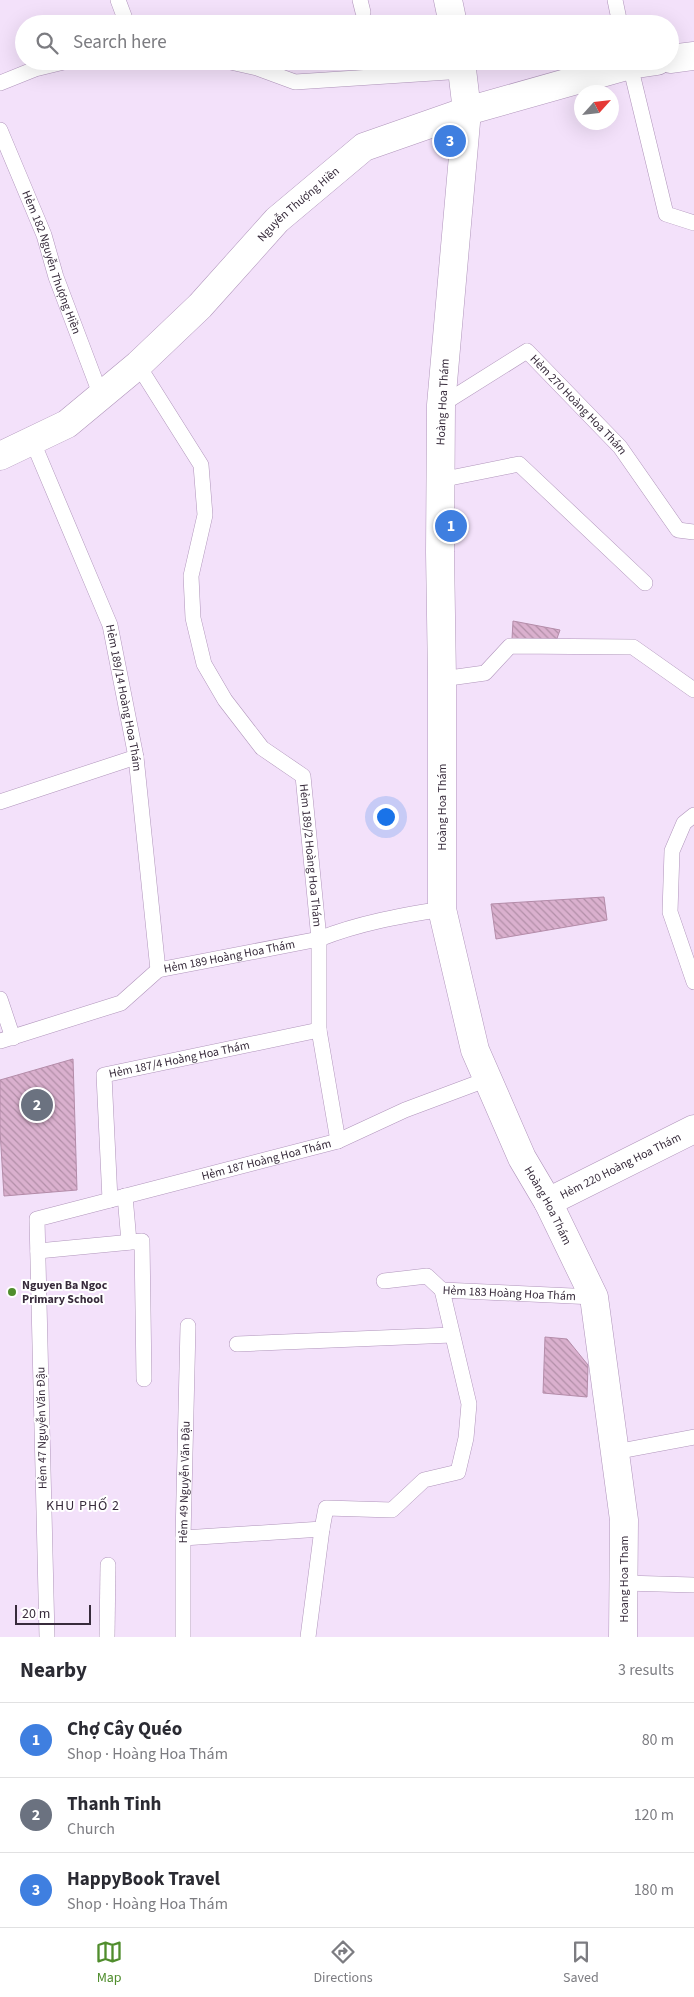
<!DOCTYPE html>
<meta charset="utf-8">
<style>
:root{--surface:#fff;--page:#f2f2f3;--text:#2b2b33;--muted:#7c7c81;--line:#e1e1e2;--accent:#508d2d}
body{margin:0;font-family:"Source Sans 3",sans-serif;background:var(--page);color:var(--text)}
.compass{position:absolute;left:574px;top:85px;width:45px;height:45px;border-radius:50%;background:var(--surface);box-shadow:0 5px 20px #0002;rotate:63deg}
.scale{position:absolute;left:15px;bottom:12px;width:76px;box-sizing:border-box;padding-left:5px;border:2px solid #372b3b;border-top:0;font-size:14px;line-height:18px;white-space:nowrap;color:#372b3b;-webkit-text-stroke:4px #fff;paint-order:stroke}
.you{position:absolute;left:385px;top:816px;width:18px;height:18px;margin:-12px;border:4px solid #fff;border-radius:50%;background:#1a73e8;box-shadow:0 0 0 8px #1a73e833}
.badge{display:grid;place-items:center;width:32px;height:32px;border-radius:50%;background:var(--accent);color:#fff;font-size:16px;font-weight:700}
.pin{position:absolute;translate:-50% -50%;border:2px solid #fff;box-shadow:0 1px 5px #0006}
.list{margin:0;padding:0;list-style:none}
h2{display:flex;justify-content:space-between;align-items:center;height:65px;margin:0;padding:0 20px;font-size:21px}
h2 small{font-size:16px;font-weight:400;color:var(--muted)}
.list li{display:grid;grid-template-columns:32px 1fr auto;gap:15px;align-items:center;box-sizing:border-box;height:75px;padding:0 20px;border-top:1px solid var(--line)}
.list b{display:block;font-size:19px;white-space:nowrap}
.list p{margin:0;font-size:16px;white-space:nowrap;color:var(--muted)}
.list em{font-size:16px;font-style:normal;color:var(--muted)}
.icon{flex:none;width:28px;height:28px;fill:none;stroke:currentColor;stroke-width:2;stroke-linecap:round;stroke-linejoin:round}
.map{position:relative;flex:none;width:694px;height:1637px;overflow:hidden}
.search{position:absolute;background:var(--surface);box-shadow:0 5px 20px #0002;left:15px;right:15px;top:15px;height:55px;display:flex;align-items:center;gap:12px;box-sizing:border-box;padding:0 18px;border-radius:28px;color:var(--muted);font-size:19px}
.sheet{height:290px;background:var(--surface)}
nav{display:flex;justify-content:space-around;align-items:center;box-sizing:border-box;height:70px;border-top:1px solid var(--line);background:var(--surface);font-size:14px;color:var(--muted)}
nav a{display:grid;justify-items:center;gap:2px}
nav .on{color:var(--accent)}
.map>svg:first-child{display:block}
.building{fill:url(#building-back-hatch);stroke:#b48ca9}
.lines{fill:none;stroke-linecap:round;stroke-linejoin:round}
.service-casing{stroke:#b095bb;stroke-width:16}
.minor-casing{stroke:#b095bb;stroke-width:29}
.tertiary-casing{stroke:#b095bb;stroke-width:29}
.service{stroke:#fff;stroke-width:15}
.minor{stroke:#fff;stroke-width:28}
.tertiary{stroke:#fff;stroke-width:28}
.poi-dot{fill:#508d2d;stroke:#fff;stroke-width:2}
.labels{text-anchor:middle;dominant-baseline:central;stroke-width:4;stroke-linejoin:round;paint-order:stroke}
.street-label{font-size:12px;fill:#372b3b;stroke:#fff}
.poi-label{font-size:12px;font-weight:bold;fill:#372b3b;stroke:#fff;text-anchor:start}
.neighbourhood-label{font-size:14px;letter-spacing:1px;fill:#372b3b;stroke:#fff}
</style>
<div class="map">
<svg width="694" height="1637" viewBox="0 0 694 1637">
<defs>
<pattern id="building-back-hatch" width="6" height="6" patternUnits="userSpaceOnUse" patternTransform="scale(1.25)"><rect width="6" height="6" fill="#dab0ce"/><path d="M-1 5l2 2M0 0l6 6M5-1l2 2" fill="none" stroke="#b28fa8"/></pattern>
</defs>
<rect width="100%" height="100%" fill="#f3e1fa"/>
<g class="building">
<polygon points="513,621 560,630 555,644 512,639"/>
<polygon points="604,897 607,920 496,939 491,904"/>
<polygon points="73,1059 77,1190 4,1196 0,1131 0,1080"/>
<polygon points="545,1337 567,1339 588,1365 587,1397 543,1393"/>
</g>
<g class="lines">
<g class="service-casing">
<g id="service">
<polyline points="118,0 127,24"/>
<polyline points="360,0 363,12"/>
<polyline points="615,0 620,24"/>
<polyline points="226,61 257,68 295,82 464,71"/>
<polyline points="629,61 666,214 694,223"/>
<polyline points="0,83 35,69 68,61"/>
<path id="s1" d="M0,130L44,235L56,277L101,396"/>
<path id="s2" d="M138,365L201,465L205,515L191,576L193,618L204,664L225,700L262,748L303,776L319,939V1030L338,1141"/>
<path id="s3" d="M441,405L527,351L620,447L678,530L694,532"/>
<path id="s4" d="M32,440L110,625L136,757L158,970"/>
<polyline points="440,480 519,464 645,583"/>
<polyline points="442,679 485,673 510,646 633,647 694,690"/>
<polyline points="0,802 136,757"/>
<polyline points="694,815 684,823 672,851 670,912 694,982"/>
<polyline points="0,999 13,1038"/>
<path id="s5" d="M0,1041L121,1003L158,970L319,939C359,923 400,916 442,909"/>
<polyline points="125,1196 129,1242"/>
<path id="s6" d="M110,1200L104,1075L319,1030"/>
<polyline points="38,1251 142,1241 144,1379"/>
<polyline points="384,1281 427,1276 442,1290"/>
<polyline points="237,1344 452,1335"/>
<polyline points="615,1452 694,1437"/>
<path id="s7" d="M183,1538L322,1529L326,1508L392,1510L424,1480L458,1472L466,1438L469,1404L442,1290L594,1297"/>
<polyline points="624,1583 694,1585"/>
<path id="s8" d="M47,1637L37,1219L338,1141L405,1110L488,1079"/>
<polyline points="107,1637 108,1565"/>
<path id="s9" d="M183,1637V1538L188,1326"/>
<polyline points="308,1637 322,1529"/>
</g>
</g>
<g class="minor-casing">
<g id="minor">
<polyline points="448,0 453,24"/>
<polyline points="670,59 694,56"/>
<polyline points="461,61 467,111"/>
<path id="s10" d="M0,456L67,424L138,365L200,306L277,220L364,147L467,111L630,65L657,61"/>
<path id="s11" d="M548,1202L694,1129"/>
</g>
</g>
<g class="tertiary-casing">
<g id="tertiary">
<path id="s12" d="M467,111L441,405L440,552L442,679V909L475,1050L522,1158L548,1202L594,1297L624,1520L623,1637"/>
</g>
</g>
<use href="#service" class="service"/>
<use href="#minor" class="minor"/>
<use href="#tertiary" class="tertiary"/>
</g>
<circle class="poi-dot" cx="12" cy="1292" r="5"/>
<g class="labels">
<g class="street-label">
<text stroke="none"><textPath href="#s10" startOffset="394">Nguyễn Thượng Hiền</textPath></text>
<text stroke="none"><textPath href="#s1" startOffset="142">Hẻm 182 Nguyễn Thượng Hiền</textPath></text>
<text transform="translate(443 402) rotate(-87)">Hoàng Hoa Thám</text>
<text stroke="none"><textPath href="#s3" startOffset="176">Hẻm 270 Hoàng Hoa Thám</textPath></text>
<text stroke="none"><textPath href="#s4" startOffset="275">Hẻm 189/14 Hoàng Hoa Thám</textPath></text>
<text transform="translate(442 807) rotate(-90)">Hoàng Hoa Thám</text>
<text stroke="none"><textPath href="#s2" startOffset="552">Hẻm 189/2 Hoàng Hoa Thám</textPath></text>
<text stroke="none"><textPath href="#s5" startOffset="249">Hẻm 189 Hoàng Hoa Thám</textPath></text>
<text stroke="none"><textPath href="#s6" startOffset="202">Hẻm 187/4 Hoàng Hoa Thám</textPath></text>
<text stroke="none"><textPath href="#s8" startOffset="655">Hẻm 187 Hoàng Hoa Thám</textPath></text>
<text stroke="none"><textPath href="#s11" startOffset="81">Hẻm 220 Hoàng Hoa Thám</textPath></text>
<text stroke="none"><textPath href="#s12" startOffset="1116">Hoàng Hoa Thám</textPath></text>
<text stroke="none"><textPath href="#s7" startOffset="559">Hẻm 183 Hoàng Hoa Thám</textPath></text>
<text transform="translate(42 1428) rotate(-91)">Hẻm 47 Nguyễn Văn Đậu</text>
<text stroke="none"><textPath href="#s9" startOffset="155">Hẻm 49 Nguyễn Văn Đậu</textPath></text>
<text transform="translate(624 1579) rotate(-90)">Hoang Hoa Tham</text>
</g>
<g class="poi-label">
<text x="22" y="1285">Nguyen Ba Ngoc<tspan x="22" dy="14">Primary School</tspan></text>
</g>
<g class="neighbourhood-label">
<text x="83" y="1506">KHU PHỐ 2</text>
</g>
</g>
</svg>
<svg class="compass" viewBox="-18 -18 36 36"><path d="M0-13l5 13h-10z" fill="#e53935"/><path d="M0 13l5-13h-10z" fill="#7c7c81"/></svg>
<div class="scale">20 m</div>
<div class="you"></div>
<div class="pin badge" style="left:451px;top:526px;background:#3f7fe0">1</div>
<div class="pin badge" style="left:37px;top:1105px;background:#6b7280">2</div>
<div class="pin badge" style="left:450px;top:141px;background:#3f7fe0">3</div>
<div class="search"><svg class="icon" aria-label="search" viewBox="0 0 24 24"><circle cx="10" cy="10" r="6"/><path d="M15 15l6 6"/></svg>Search here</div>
</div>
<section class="sheet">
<h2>Nearby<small>3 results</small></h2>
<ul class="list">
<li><span class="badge" style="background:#3f7fe0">1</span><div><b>Chợ Cây Quéo</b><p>Shop · Hoàng Hoa Thám</p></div><em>80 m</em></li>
<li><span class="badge" style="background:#6b7280">2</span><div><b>Thanh Tinh</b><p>Church</p></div><em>120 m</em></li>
<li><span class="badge" style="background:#3f7fe0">3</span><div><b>HappyBook Travel</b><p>Shop · Hoàng Hoa Thám</p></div><em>180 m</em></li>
</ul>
</section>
<nav>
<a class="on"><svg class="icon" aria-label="map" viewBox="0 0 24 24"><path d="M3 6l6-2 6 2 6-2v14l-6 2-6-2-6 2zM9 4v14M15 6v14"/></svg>Map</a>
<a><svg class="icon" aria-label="directions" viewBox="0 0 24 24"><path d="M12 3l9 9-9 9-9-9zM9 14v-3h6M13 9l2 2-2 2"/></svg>Directions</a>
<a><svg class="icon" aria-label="saved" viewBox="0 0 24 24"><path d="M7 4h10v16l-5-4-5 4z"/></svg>Saved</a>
</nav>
